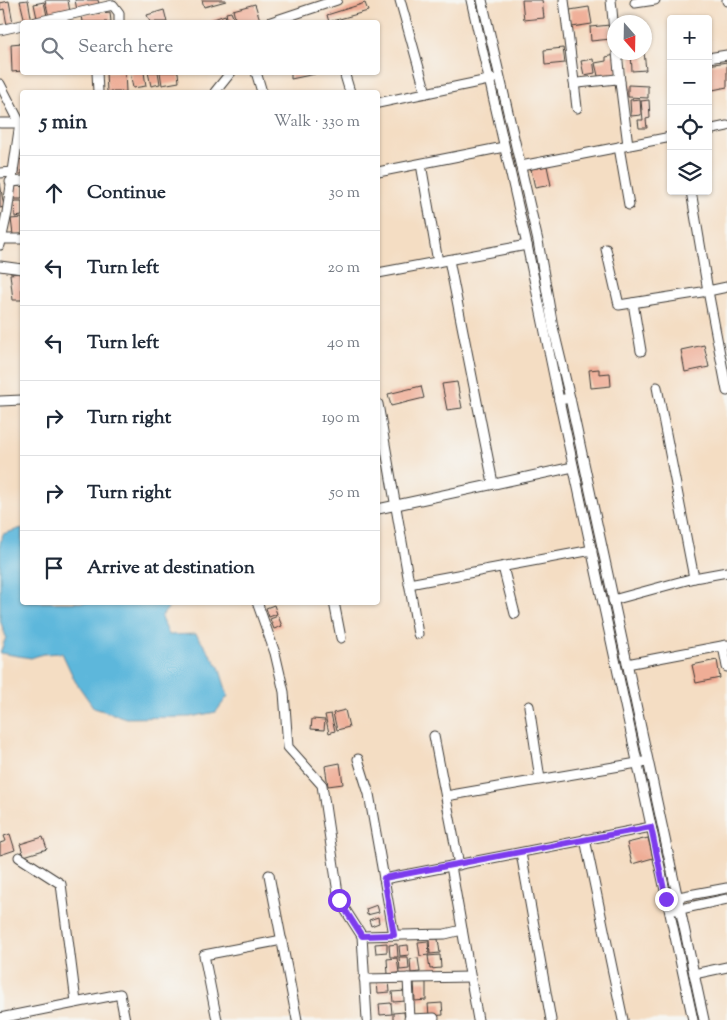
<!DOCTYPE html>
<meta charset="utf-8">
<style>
:root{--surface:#fff;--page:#f2f2f3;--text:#1f2937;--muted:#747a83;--line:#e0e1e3}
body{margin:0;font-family:"Sorts Mill Goudy",serif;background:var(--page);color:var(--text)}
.controls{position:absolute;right:15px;top:15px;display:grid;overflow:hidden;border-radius:5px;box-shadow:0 1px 4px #0004}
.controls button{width:45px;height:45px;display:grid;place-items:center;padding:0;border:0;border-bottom:1px solid var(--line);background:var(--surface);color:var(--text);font:25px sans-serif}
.compass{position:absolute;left:607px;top:15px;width:45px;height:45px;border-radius:50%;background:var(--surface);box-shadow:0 1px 4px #0004;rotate:160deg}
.stop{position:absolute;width:15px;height:15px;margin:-11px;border:4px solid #7c3aed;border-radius:50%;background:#fff}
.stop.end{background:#7c3aed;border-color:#fff;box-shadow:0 1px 5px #0008}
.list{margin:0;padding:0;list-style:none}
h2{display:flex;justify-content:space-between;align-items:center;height:65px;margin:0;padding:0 20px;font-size:21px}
h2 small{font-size:16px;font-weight:400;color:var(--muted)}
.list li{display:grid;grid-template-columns:32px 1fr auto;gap:15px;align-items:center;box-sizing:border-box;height:75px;padding:0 20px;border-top:1px solid var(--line)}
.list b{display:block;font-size:19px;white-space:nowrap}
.list em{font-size:16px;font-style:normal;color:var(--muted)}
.icon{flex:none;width:28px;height:28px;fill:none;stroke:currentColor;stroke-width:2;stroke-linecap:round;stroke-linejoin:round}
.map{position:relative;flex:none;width:727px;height:1020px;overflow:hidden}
.search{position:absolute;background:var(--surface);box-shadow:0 1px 4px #0004;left:20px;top:20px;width:360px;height:55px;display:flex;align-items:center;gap:12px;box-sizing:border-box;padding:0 18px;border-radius:5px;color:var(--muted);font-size:19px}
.panel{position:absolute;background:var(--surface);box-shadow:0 1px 4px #0004;left:20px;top:90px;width:360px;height:515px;border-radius:5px}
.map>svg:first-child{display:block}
.water{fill:#5db7db;stroke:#3c6a7c}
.building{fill:#efad96}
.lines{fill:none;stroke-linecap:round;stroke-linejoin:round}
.minor-casing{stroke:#3c3935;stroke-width:11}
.minor{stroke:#fff;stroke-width:9}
.route{stroke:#7c3aed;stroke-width:6}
</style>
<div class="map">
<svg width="727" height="1020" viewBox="0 0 727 1020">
<rect width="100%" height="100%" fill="#f6f6f2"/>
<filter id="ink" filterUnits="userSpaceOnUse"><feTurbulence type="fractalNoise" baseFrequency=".02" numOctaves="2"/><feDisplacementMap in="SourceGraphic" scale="10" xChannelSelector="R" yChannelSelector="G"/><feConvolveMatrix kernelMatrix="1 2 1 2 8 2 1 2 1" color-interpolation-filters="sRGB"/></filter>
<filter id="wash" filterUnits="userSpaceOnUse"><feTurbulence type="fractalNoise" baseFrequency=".0096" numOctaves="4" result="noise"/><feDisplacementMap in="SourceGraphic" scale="20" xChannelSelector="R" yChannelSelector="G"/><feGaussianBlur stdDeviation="1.12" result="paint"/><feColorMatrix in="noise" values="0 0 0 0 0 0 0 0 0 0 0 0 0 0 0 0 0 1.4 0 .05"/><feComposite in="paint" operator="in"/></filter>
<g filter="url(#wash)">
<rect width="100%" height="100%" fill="#f4ddc3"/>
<polygon class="water" points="22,528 22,602 172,603 161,617 169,635 196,634 219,667 228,696 216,712 190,717 126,718 94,708 75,681 62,653 43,654 31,658 0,653 6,637 0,620 0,544 3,534"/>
<g id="blocks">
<g class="building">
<polygon points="28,0 32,22 25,22 20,1"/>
<polygon points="45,0 68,0 70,12 49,17"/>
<polygon points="75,0 98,0 99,4 77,10"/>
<polygon points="202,0 226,0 226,1 204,7"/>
<polygon points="522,0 542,0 544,18 524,20"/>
<polygon points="9,1 13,23 7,25 4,9 0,10 0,3"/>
<polygon points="44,2 47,16 37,18 34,4"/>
<polygon points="365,3 368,11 329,22 327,15"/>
<polygon points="255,4 260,20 236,22 233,10"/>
<polygon points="589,7 592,24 572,27 570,10"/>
<polygon points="164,10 167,22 150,22 147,15"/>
<polygon points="110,12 111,22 83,22 82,15"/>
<polygon points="231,12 235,22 228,22 226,13"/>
<polygon points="225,15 227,22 212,22 211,20"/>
<polygon points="610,25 611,39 591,41 590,27"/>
<polygon points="644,29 646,29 648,48 644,49"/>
<polygon points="22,43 22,71 12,72 11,44"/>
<polygon points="563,48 565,63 545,65 544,50"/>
<polygon points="631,52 644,52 646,70 632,71"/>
<polygon points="615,55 618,73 599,80 595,63 606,61 606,57"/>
<polygon points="593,59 595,73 584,75 581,61"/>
<polygon points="727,62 727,87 708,91 708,65"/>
<polygon points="106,72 125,72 126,92 107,92"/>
<polygon points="130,72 144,72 146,86 133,88"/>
<polygon points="148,72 158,72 160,84 151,86"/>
<polygon points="160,72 178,72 179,82 162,85"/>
<polygon points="291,72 315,72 315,74 291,79"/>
<polygon points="628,85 648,86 648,98 628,97"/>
<polygon points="640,99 641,115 631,116 630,100"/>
<polygon points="649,100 650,118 646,119 647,128 639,128 638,120 643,120 641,101"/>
<polygon points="19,159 22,160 22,174 18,174"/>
<polygon points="547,166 551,185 535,188 531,169"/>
<polygon points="0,183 4,207 0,208"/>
<polygon points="22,186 22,199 13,199 13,187"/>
<polygon points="14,201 22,201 22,216 15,217"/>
<polygon points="22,218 22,234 13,235 11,219"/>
<polygon points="21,273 22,300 13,300 10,274"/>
<polygon points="704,345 709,367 685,372 681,350"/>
<polygon points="599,369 599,374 610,373 611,386 591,388 589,370"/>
<polygon points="457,382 462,408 447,410 442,384"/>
<polygon points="421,386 424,398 391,406 388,394"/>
<polygon points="274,605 277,614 269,617 266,608"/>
<polygon points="278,616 282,626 274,629 270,619"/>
<polygon points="717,660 720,678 696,683 692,665"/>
<polygon points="345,710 349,727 337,730 333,713"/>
<polygon points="331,714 335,731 329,733 325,715"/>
<polygon points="312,719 325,720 324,730 311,729"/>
<polygon points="340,763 343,784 328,786 325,766"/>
<polygon points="10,834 15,850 0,855 0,843 6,841 4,836"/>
<polygon points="43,837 47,849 24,856 20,844"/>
<polygon points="648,838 653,858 632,864 627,843"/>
<polygon points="377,905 379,912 367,915 366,909"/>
<polygon points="378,917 379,923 371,926 369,920"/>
<polygon points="429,939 438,939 440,953 430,954"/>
<polygon points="428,941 429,955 420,956 418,942"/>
<polygon points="387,943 387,952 376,953 375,944"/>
<polygon points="397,944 398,957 390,957 389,945"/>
<polygon points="408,945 409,955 400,956 399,946"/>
<polygon points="440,955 441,968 430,969 428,956"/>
<polygon points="399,957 408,957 409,969 400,970"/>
<polygon points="397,958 399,973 388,974 387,959"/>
<polygon points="418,958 420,972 411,973 410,959"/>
<polygon points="389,981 390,992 378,993 377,982"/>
<polygon points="414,981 426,981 426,1000 415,1001"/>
<polygon points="406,991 406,1001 393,1002 392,992"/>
<polygon points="391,1003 392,1014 380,1015 379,1004"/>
<polygon points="442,1003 443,1015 429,1016 428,1004"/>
<polygon points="404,1012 405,1020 393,1020 393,1013"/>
</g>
</g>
</g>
<g filter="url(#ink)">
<use href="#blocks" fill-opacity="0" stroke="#3c3935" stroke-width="1"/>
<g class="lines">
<g class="minor-casing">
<g id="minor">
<polyline points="400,0 426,93"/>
<polyline points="471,0 527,245 559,400"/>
<polyline points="482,0 538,241 553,327 570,398 704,1020"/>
<polyline points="564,0 574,82 578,83 617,79 620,82 628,145"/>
<polyline points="611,0 614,31"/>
<polyline points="727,0 727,1"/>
<polyline points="635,3 655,0"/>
<polyline points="36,22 113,5 119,13 119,22"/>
<polyline points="271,22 337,0"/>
<polyline points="0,30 22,25"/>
<polyline points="617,52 620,82"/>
<polyline points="708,58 727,55"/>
<polyline points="97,72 98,92"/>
<polyline points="256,72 262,92"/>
<polyline points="344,72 350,92"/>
<polyline points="574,82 577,108"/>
<polyline points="0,84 20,123 7,213 0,245"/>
<polyline points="215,92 231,72"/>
<polyline points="378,103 493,79"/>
<polyline points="0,123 22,123"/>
<polyline points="708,130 727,126"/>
<polyline points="619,147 629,205"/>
<polyline points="421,164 438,262"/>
<polyline points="521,166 671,137"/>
<polyline points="378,172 504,147"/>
<polyline points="0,173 13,172"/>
<polyline points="10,182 22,181"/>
<polyline points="691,191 708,291 727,287"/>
<polyline points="1,239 22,239"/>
<polyline points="606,249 619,305 708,291 727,391"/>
<polyline points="449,260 493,483"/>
<polyline points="0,266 22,269"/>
<polyline points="378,273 527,245"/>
<polyline points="633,303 641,351"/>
<polyline points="657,387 694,578"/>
<polyline points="570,398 559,400 693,1020"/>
<polyline points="0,401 22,400"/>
<polyline points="378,404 418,634"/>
<polyline points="378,509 573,467"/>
<polyline points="503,567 515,614"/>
<polyline points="409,584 592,550"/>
<polyline points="613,600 694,578 727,572"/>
<polyline points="257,602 275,653 284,692 288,747 322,785 339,900 362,936 367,1020"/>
<polyline points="334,602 341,638"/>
<polyline points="723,646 727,667"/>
<polyline points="627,664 727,645"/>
<polyline points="529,706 540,779"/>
<polyline points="434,736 459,865"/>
<polyline points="358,759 369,794 394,935"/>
<polyline points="446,796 643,762"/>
<polyline points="585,839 623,1020"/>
<polyline points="521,853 551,1020"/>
<polyline points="19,857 61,884 76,1002"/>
<polyline points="451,866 478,1020"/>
<polyline points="269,875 297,1020"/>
<polyline points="384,879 651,827"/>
<polyline points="673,898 727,888"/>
<polyline points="676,910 727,899"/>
<polyline points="362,936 445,934 462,930"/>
<polyline points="694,974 727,967"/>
<polyline points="408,978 410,1020"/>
<polyline points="364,979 470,977"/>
<polyline points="0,1018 120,994 125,1020"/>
<polyline points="409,1019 434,1018"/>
<polyline points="217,1020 204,955 282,940"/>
</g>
</g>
<use href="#minor" class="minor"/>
</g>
</g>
<g class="lines" filter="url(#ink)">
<polyline class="route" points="339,900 362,936 394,935 384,878 651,827 666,899"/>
</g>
</svg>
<div class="controls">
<button>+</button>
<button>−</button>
<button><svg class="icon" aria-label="locate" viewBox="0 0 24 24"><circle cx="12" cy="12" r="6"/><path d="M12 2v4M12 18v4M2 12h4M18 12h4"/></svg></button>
<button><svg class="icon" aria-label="layers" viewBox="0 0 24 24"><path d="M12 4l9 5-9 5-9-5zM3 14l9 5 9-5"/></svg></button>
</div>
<svg class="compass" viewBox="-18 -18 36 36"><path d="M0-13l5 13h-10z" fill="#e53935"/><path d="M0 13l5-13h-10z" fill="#747a83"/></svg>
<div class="stop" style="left:339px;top:900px"></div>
<div class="stop end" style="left:666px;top:899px"></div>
<div class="search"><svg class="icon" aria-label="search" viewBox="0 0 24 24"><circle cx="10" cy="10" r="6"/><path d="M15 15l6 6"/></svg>Search here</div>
<section class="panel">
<h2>5 min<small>Walk · 330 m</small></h2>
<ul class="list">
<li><svg class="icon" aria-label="ahead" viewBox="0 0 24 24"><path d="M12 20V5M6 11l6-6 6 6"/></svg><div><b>Continue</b></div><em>30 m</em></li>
<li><svg class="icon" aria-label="left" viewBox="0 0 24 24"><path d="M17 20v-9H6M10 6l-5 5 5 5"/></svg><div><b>Turn left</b></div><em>20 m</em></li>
<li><svg class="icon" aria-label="left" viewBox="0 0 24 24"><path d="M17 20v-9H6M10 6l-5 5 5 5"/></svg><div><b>Turn left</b></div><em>40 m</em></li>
<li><svg class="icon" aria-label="right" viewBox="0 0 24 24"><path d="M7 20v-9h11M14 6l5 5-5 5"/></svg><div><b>Turn right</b></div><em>190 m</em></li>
<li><svg class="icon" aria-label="right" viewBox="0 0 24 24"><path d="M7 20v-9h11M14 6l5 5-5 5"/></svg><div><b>Turn right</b></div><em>50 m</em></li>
<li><svg class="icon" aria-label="arrive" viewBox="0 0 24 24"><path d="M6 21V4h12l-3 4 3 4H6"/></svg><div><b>Arrive at destination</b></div></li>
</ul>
</section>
</div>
